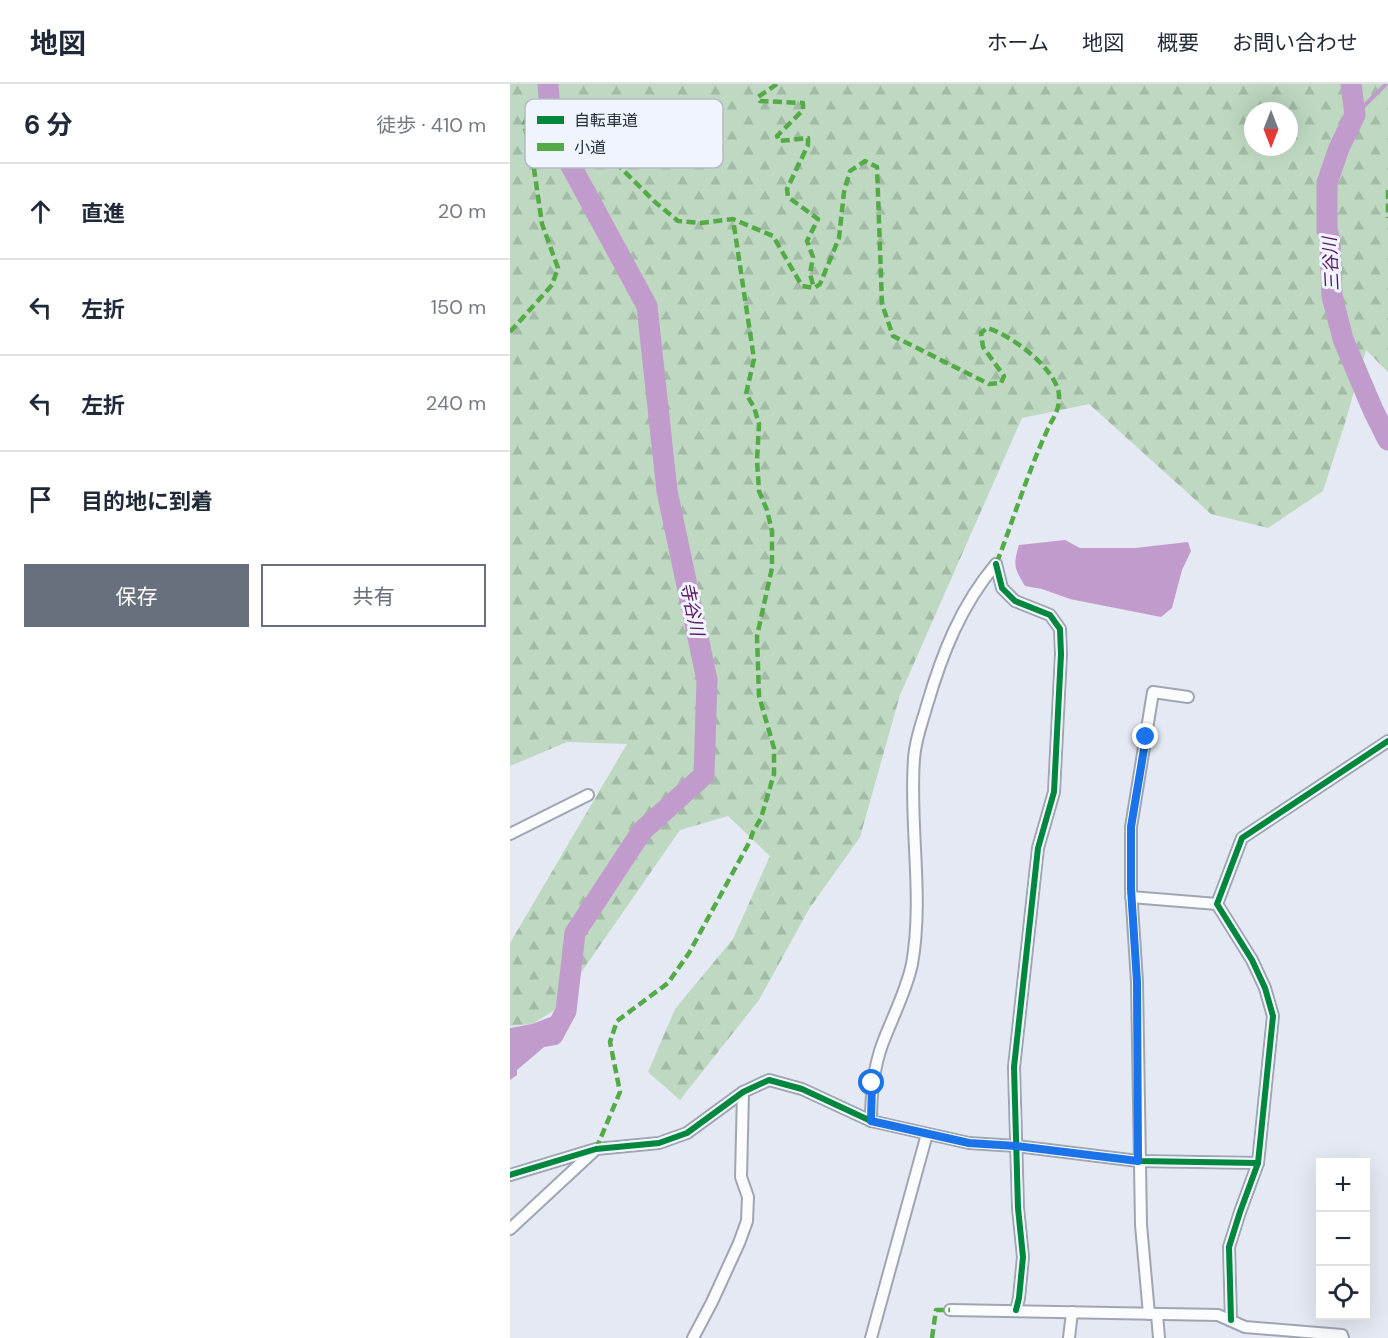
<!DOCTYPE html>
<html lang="ja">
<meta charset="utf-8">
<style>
:root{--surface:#fff;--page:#f6f6f7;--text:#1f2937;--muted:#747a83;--line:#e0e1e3;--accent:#68707e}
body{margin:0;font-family:"DM Sans","Noto Sans JP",sans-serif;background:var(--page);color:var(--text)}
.controls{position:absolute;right:18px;bottom:18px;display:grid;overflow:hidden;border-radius:0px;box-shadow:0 6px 24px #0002}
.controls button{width:54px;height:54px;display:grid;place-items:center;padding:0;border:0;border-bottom:2px solid var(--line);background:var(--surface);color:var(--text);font:30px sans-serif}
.compass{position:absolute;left:734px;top:18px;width:54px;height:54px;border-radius:50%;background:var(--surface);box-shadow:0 6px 24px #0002;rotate:180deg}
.stop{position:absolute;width:18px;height:18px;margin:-14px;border:4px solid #1a73e8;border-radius:50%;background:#fff}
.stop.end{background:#1a73e8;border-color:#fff;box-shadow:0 2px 6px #0008}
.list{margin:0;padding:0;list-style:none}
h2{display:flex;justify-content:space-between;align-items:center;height:78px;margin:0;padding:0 24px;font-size:26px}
h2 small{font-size:20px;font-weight:400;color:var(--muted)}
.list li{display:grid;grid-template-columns:39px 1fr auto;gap:18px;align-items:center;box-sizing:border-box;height:96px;padding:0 24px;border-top:2px solid var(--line)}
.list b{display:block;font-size:22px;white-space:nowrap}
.list em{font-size:20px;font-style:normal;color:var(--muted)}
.actions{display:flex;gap:12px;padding:18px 24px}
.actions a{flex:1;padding:14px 0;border:2px solid var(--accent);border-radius:0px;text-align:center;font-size:21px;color:var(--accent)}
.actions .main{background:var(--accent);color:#fff}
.icon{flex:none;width:33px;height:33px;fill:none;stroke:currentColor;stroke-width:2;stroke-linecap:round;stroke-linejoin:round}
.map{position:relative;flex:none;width:878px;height:1254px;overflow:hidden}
header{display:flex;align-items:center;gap:36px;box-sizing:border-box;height:84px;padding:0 30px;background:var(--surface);border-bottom:2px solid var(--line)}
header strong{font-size:28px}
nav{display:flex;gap:33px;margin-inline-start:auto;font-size:21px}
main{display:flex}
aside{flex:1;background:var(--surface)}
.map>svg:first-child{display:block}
.forest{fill:url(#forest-firs);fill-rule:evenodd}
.water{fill:#c19bcc}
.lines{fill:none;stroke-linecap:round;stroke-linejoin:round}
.stream{stroke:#c19bcc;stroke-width:4}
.river{stroke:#c19bcc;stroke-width:21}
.minor-casing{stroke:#a0a6b1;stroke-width:14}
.minor{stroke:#fbfcfd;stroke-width:10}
.quiet{stroke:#53ab46;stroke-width:4.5;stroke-dasharray:9 4.5;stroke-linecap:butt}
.cycleway-casing{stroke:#f0f5fd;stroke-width:10}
.cycleway{stroke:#00873e;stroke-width:6}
.route{stroke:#1a73e8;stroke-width:8}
.labels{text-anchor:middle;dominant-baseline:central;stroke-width:6;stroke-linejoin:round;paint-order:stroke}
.water-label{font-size:18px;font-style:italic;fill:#5d1669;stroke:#f0f5fd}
.key{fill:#f0f5fd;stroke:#b3bac4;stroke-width:1.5}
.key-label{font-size:16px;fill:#262f3f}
</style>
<header>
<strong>地図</strong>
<nav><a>ホーム</a><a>地図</a><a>概要</a><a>お問い合わせ</a></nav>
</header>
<main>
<aside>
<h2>6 分<small>徒歩 · 410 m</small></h2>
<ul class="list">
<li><svg class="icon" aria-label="ahead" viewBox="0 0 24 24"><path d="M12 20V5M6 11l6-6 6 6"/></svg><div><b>直進</b></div><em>20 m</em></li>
<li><svg class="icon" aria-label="left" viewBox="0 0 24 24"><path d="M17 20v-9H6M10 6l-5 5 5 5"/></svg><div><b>左折</b></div><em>150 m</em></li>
<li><svg class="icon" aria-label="left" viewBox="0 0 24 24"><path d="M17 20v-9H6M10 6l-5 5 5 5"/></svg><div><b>左折</b></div><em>240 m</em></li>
<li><svg class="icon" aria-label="arrive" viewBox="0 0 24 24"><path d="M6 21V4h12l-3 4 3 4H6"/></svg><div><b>目的地に到着</b></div></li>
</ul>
<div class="actions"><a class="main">保存</a><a>共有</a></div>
</aside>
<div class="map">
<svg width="878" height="1254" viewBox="0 0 878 1254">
<defs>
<pattern id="forest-firs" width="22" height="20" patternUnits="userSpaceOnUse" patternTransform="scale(1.5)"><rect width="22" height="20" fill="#bed8c1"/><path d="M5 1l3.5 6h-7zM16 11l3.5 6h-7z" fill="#a3baa7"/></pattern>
</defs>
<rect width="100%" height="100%" fill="#e4e9f3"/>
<path class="forest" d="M0,0H878V288L856,266L835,339L813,407L758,444L701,430L579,320L512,334L390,611L350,753L299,825L249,916L170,1016L138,988L165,925L223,855L260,772L218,732L170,746L45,926L22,940L0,942V859L117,660L57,658L0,682ZM743,27H779V63H743Z"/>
<g class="water">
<path d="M555,456L570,464H625L678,458L681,467L672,486L662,524L651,533L560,515L532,505L515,502C504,484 503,481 509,461Z"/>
<polygon points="56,927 53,947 7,986 7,991 0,996 0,944 22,940"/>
</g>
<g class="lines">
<polyline class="stream" points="845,31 876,0"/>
<g class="river">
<polyline points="38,0 39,14"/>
<polyline points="841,0 845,31 829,64 817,99 817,146 820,156 822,212 833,255 863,326 878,356"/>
<polyline points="0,958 43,951 56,927 65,849 132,747 194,691 197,596 157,407 137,222 41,45 40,30"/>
</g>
<g class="minor-casing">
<g id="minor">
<polyline points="486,480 492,504 505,517 540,531 550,545 551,570 544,708 528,764 504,983 508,1124 513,1173 509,1214 506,1226"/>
<polyline points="0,750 78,711"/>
<polyline points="621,813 707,820"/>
<path d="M361,1037C361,1011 363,986 372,961C382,934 396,908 402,880C414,812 399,742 404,675C405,656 412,639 417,621C432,570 451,521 486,480"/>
<polyline points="0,1091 86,1065 149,1059 177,1049 233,1008 259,996 292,1005 361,1037 459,1059 506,1062 628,1077 748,1079"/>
<polyline points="0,1145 84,1067"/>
<polyline points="440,1226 708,1231 735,1243 832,1251 833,1254"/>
<polyline points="639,1230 631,1141 627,898 621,805 621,743 643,608 678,613"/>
<polyline points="647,1230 649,1254"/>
<polyline points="721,1236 719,1163 730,1128 748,1079 763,932 755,904 742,876 707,820 732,754 878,657"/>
<polyline points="183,1254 202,1218 229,1159 237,1137 238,1113 231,1093 233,1008"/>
<polyline points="361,1254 417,1050"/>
<polyline points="559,1254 562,1228"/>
</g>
</g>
<use href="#minor" class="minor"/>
<g class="quiet">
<polyline points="267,0 248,13 250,17 293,19 293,26 267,52 269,57 298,54 298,61 277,105 278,113 308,135 297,157 303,173 300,190 304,204"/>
<polyline points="878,106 878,134"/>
<path d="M0,248L42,201L48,184L32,140L22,71L14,40L19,30L28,23H42L58,31L145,118L168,137L191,139L223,135L263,152L292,202L304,204L310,200L329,154L334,108L340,87L355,77L367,83L372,220L383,252L479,300L491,299L494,292L473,263L471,249L477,244C500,250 547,285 549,311C550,328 542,334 536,349C525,373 516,398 507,423C500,442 494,461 486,480"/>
<polyline points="86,1065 110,1008 100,958 107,937 158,899 179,869 240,757 243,748 251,734 264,690 264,664 249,612 247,552 262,484 262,447 257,426 249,407 247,376 249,340 244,323 236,310 244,275 223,135"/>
<polyline points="422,1254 426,1226 440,1226"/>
</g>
<g class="cycleway-casing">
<g id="cycleway">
<polyline points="486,480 492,504 505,517 540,531 550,545 551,570 544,708 528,764 504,983 508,1124 513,1173 509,1214 506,1226"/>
<polyline points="0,1091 86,1065 149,1059 177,1049 233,1008 259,996 292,1005 361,1037 459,1059 506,1062 628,1077 748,1079"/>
<polyline points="721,1236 719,1163 730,1128 748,1079 763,932 755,904 742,876 707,820 732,754 878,657"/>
</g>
</g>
<use href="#cycleway" class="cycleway"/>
</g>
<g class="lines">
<polyline class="route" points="362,999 361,1037 459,1059 506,1062 628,1077 627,898 621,805 621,743 636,653"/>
</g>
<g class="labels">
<g class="water-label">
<text transform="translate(821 180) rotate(-93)">三谷川</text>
<text transform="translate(182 525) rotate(78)">寺谷川</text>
</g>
</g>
<rect x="15" y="15" width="198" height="69" rx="9" class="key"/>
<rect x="27" y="32" width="27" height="8" fill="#00873e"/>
<rect x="27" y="59" width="27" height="8" fill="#53ab46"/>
<g class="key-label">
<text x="64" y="42">自転車道</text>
<text x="64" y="69">小道</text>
</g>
</svg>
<div class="controls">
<button>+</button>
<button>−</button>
<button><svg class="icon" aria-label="locate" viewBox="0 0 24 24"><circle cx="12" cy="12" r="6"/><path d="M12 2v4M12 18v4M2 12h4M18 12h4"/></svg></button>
</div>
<svg class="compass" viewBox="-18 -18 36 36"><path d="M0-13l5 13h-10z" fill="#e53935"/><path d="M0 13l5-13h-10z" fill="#747a83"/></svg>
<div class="stop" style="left:362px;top:999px"></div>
<div class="stop end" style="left:636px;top:653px"></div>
</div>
</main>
